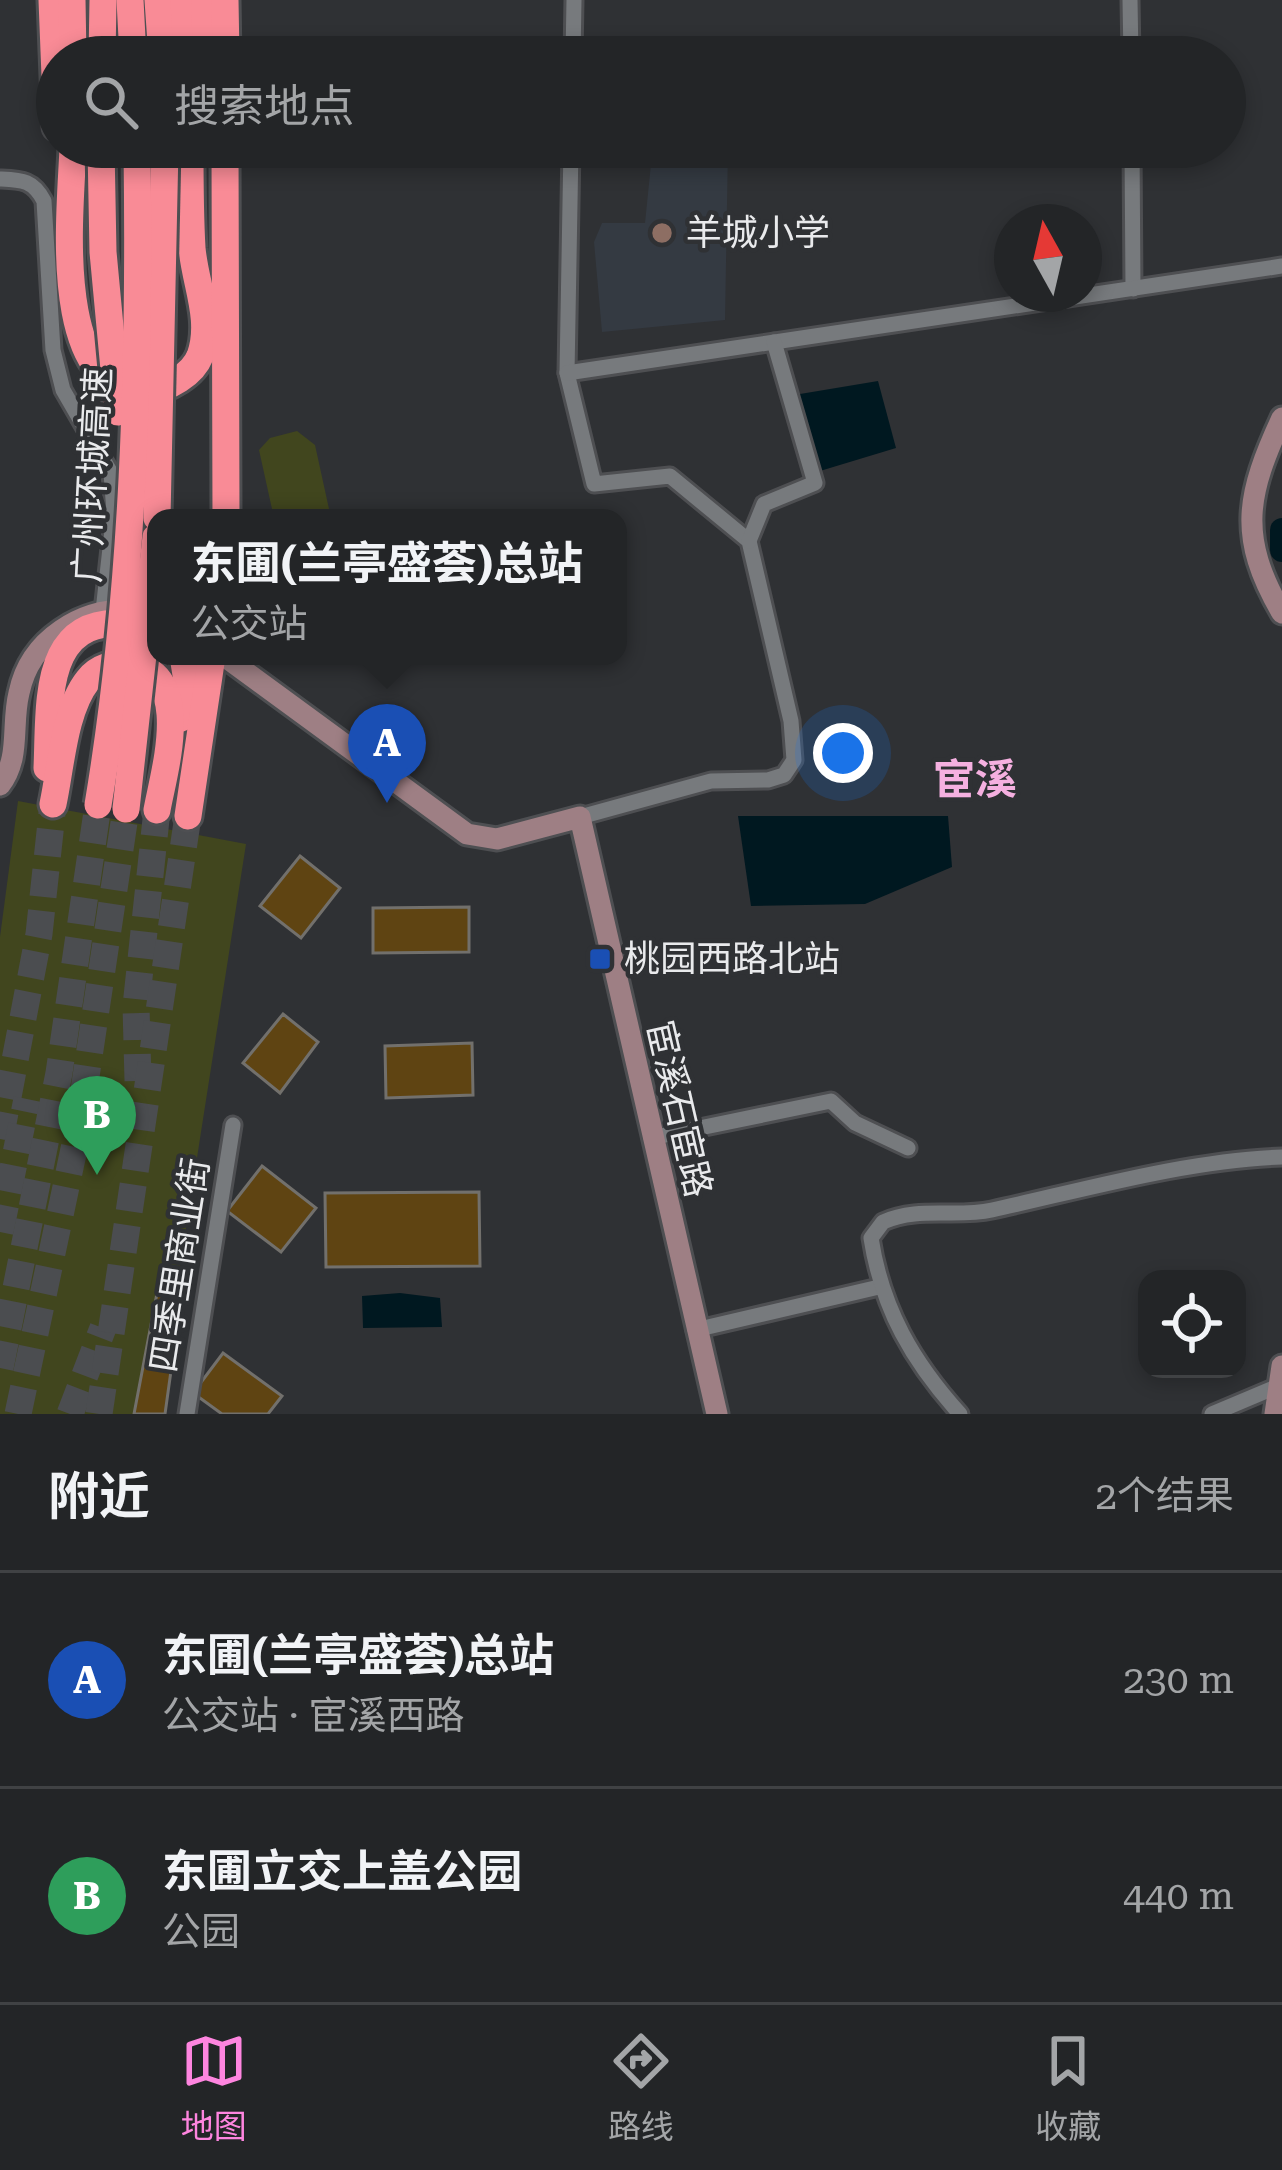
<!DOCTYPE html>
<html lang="zh">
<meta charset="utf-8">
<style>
:root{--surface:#232527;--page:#2f3133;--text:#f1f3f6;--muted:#a3a5a7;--line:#404244;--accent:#fe85df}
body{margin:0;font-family:"Roboto Serif","Noto Sans SC",serif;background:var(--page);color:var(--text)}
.controls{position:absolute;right:36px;bottom:36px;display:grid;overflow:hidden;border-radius:24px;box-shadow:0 6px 18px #0003}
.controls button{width:108px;height:108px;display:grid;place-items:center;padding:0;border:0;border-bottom:3px solid var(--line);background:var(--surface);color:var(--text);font:60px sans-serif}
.compass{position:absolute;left:994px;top:204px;width:108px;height:108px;border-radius:50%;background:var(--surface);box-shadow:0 6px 18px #0003;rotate:352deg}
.you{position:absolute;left:843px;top:753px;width:42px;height:42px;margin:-30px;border:9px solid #fff;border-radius:50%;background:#1a73e8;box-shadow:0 0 0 18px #1a73e833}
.badge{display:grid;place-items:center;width:78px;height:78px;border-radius:50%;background:var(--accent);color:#fff;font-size:39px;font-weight:700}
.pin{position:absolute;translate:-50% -99px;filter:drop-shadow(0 3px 6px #0008)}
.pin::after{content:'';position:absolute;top:63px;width:42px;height:36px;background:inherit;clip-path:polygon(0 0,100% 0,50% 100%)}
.popup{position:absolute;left:147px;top:509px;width:480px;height:156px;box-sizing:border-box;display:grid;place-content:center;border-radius:24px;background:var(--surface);filter:drop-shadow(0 3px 9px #0005);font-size:39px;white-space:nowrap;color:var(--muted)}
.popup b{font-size:45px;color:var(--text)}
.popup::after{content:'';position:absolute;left:50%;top:100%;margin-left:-24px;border:24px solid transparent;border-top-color:var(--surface)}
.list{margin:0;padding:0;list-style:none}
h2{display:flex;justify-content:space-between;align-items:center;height:156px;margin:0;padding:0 48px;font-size:51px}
h2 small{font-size:39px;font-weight:400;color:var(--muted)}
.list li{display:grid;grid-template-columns:78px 1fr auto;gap:36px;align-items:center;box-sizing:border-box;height:216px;padding:0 48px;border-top:3px solid var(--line)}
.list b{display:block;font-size:45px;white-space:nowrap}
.list p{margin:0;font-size:39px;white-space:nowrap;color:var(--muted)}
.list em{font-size:39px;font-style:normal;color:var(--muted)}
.icon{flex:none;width:66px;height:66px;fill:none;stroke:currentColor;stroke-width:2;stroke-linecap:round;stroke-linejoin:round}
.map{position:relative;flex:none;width:1282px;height:1414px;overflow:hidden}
.search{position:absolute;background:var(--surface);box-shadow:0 6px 18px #0003;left:36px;right:36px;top:36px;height:132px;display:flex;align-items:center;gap:30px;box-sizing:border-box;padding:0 42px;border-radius:66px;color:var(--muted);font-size:45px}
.sheet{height:588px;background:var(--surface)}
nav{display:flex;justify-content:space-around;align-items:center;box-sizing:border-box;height:168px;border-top:3px solid var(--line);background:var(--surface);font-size:33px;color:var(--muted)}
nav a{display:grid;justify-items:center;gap:6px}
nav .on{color:var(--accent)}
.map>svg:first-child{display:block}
.built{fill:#343a42}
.green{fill:#41461e}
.water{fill:#001820}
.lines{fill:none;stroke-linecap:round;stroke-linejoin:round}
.river{stroke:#001820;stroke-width:24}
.building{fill:#5f4412;stroke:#72706c;stroke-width:3}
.highway-tunnel{stroke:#4b4d50;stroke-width:27;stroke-dasharray:27 14;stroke-linecap:butt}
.street-casing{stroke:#4e4f52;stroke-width:21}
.secondary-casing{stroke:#4e4f52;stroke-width:27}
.highway-casing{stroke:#4e4f52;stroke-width:33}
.street{stroke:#777a7d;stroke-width:15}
.secondary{stroke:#9e7f84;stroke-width:21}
.highway{stroke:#f98b96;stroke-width:27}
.highway-bridge-casing{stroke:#4e4f52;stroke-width:33;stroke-linecap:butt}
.highway-bridge{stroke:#f98b96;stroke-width:27}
.education-dot{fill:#8d6e63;stroke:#2f3134;stroke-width:4.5}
.transit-dot{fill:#1a4fb4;stroke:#2f3134;stroke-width:4.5}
.labels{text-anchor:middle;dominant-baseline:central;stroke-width:9;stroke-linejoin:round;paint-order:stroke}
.poi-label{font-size:36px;fill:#e9eaec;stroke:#2f3134;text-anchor:start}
.street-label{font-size:36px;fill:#e9eaec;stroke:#2f3134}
.quarter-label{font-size:42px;font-weight:bold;fill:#f5b0e0;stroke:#2f3134}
</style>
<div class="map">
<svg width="1282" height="1414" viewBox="0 0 1282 1414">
<rect width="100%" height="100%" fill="#2f3134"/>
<polygon class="built" points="675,147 728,147 725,320 602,332 594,242 602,223 645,223 651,164 669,163"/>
<g class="green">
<polygon points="297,431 315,445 331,518 274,518 259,450 270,438"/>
<polygon points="18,801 246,844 157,1414 0,1414 0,937"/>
</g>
<g class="water">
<polygon points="878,381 896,448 820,471 794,395"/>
<polygon points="738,816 948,816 952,867 865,904 751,906"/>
<polygon points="400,1293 440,1298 442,1327 363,1328 362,1296"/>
</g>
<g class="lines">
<polyline class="river" points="1282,530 1282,550"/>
</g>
<g class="building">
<polygon points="300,856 340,888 301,938 260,906"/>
<polygon points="469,907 469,952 373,953 373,908"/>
<polygon points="283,1014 318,1042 280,1093 243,1063"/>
<polygon points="472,1043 473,1095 386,1098 385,1046"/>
<polygon points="262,1166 316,1208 281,1252 227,1211"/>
<polygon points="479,1192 480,1266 326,1267 325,1193"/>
<polygon points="158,1288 181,1299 165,1414 134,1414"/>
<polygon points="223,1353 282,1396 268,1414 222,1414 193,1393"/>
</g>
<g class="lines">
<g class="highway-tunnel">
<polyline points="138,1081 136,1006 157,810"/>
<polyline points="0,1139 39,934 53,804"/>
<polyline points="0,1232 27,1099"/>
<polyline points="0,1368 59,1073 98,805"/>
<polyline points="18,1414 78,1130 126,809"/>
<polyline points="70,1414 103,1328"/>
<polyline points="99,1414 188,816"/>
</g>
<g class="street-casing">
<g id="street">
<polyline points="1130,0 1131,57"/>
<polyline points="573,57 574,0"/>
<polyline points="571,147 567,373 594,484 670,476 749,541 791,721 794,760 784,775 768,780 711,781 580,817"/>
<polyline points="1132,147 1133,289"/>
<path d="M0,179C22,180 33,180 44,201L53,350L63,390L111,473L114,512L103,611"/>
<polyline points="567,373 1282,266"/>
<polyline points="749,541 764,504 815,483 774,342"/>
<polyline points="651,1138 831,1101 855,1123 908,1148"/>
<polyline points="695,1330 879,1287"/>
<polyline points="187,1414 233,1125"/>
<path d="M960,1414C913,1362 882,1309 871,1238L883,1222C918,1206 956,1218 992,1210C1083,1190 1188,1160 1282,1157"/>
<polyline points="1212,1414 1278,1386"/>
</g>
</g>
<g class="secondary-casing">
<g id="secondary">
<path d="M1282,418C1247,494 1237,536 1282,613"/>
<polyline points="224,656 467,834 497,839 580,817 717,1414"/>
<path d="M0,785C21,758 11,725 19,693C30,639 82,607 134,610"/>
<polyline points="1275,1414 1282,1366"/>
</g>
</g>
<g class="highway-casing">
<g id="highway">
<polyline points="52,0 57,127"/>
<polyline points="72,0 73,57"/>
<polyline points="130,0 133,57"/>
<polyline points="158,0 162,57"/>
<polyline points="184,0 187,57"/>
<polyline points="205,0 206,57"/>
<polyline points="225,0 226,57"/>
<polyline points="102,57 103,0"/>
<path d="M73,147C71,208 48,397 149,390C168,389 193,374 200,356C213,320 195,284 192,248C190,214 190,181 190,147"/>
<polyline points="225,147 226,518"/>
<polyline points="181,718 189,693 183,656"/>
<path d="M47,768C50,700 41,607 140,626"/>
<path d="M53,804C61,767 64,710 88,680C98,667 113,663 129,665C195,672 164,771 157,810"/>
<polyline points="188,816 212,656"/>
</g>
</g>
<use href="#street" class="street"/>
<use href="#secondary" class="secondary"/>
<use href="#highway" class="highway"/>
<g class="highway-bridge-casing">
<g id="highway-bridge">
<polyline points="101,147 103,252 118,412"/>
<polyline points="157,518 165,147"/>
<path d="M98,805C134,589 140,366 137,147"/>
<polyline points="126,809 156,537"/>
</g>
</g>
<use href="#highway-bridge" class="highway-bridge"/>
</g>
<circle class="education-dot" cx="662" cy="233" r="12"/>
<rect class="transit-dot" x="588" y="947" width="24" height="24" rx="6"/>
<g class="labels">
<g class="poi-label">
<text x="686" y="233">羊城小学</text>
<text x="624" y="959">桃园西路北站</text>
</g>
<g class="street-label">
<text transform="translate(93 475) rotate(-87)">广州环城高速</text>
<text transform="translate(679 1109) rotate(77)">宦溪石宦路</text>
<text transform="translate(180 1265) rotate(-81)">四季里商业街</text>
</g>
<g class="quarter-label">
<text x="975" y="779">宦溪</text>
</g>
</g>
</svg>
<div class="controls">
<button><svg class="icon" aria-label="locate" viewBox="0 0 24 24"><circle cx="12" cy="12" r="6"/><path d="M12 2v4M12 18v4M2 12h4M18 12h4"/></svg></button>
</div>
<svg class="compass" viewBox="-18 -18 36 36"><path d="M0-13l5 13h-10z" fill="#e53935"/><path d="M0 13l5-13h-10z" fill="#a3a5a7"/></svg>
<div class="you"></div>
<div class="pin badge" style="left:387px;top:803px;background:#1a4fb4">A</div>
<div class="popup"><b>东圃(兰亭盛荟)总站</b>公交站</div>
<div class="pin badge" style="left:97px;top:1175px;background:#2e9e5b">B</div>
<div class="search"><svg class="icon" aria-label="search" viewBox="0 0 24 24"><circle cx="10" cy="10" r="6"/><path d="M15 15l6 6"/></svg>搜索地点</div>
</div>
<section class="sheet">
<h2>附近<small>2个结果</small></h2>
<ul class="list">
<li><span class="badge" style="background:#1a4fb4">A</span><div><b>东圃(兰亭盛荟)总站</b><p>公交站 · 宦溪西路</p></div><em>230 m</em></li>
<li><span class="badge" style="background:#2e9e5b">B</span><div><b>东圃立交上盖公园</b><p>公园</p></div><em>440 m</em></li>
</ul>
</section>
<nav>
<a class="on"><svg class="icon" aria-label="map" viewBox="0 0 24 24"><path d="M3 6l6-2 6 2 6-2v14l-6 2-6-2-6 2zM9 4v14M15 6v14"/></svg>地图</a>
<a><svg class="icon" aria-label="directions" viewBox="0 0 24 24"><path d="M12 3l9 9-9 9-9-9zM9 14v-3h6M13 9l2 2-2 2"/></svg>路线</a>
<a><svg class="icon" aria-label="saved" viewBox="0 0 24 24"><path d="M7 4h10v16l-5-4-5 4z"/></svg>收藏</a>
</nav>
